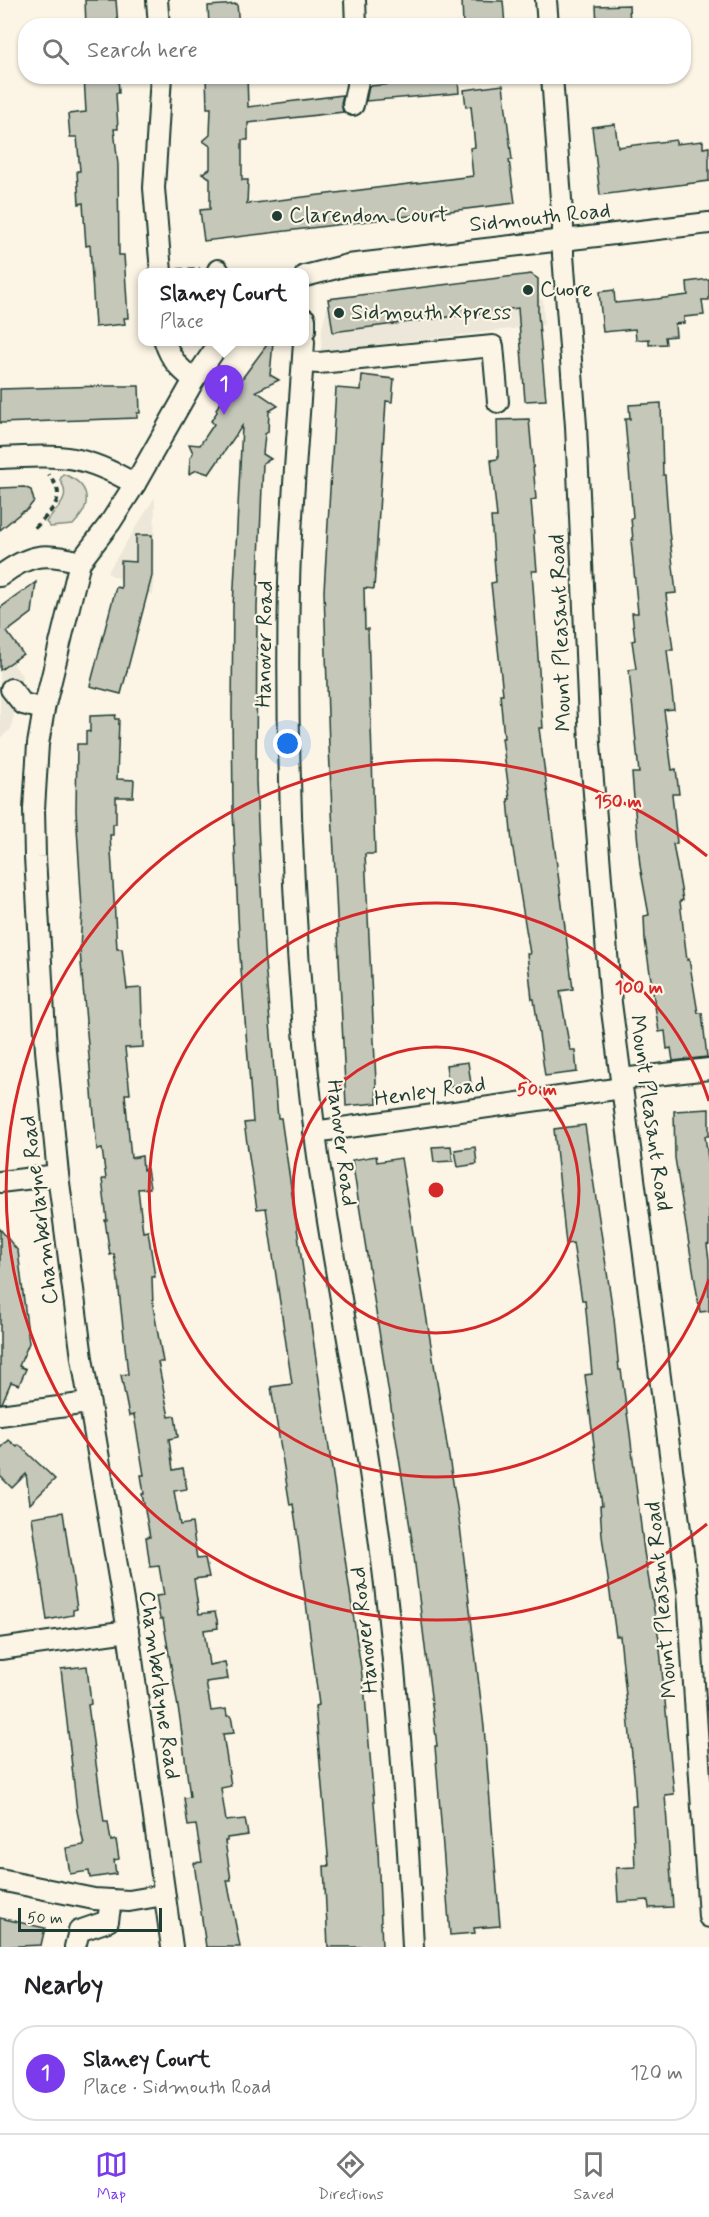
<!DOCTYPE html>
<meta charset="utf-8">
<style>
:root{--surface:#fff;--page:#f2f2f2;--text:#202124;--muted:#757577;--line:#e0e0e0;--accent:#7c3aed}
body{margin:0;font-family:Mynerve,sans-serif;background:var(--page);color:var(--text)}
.scale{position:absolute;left:18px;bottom:15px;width:144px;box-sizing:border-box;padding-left:6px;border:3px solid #1f3d34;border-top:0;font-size:16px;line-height:21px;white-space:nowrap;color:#1f3d34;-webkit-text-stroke:4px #fcf5e5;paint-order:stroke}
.you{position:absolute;left:288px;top:744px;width:21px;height:21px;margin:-15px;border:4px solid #fff;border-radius:50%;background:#1a73e8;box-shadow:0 0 0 9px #1a73e833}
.badge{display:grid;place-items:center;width:39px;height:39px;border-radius:50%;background:var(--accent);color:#fff;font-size:20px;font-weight:700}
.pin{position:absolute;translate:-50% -50px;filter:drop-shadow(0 2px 3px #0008)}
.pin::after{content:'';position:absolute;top:32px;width:21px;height:18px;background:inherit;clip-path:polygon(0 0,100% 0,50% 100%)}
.popup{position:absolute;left:138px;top:268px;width:171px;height:78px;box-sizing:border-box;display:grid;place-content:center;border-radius:12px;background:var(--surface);filter:drop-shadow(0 2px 4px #0005);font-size:20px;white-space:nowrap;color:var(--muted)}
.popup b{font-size:22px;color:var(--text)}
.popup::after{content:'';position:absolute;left:50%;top:100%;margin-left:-12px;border:12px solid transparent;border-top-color:var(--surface)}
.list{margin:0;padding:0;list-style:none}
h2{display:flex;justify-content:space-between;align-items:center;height:78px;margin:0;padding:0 24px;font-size:26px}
h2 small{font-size:20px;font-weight:400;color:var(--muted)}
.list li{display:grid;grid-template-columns:39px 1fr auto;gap:18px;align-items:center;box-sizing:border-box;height:96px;margin:0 12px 12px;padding:0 12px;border:2px solid var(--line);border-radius:24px}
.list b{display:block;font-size:22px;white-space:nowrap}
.list p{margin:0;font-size:20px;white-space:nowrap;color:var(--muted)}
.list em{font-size:20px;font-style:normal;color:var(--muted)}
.icon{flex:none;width:33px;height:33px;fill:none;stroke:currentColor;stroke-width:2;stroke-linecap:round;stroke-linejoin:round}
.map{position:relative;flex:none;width:709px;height:1947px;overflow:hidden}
.search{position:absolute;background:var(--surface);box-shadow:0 2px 4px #0004;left:18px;right:18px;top:18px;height:66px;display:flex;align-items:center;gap:15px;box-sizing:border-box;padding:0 21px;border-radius:24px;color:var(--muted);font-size:22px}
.sheet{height:186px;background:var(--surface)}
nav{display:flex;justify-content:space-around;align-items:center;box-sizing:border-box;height:84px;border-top:2px solid var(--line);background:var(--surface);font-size:16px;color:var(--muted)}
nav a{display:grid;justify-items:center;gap:3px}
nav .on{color:var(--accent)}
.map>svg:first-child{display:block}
.built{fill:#ece7d8}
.green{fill:#dcdacc;stroke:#7e8c80;stroke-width:1.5}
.building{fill:#c5c7b9;stroke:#1f3d34;stroke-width:1.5}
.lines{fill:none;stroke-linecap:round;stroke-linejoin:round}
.minor-casing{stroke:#1f3d34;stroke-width:24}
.path{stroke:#1f3d34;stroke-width:4;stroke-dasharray:6 4.5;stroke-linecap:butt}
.minor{stroke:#fcf5e5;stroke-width:20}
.ring{fill:none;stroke:#d62828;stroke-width:3}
.poi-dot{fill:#1f3d34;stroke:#fcf5e5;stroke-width:2}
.labels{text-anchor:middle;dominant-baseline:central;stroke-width:4.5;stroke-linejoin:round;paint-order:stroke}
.poi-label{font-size:22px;fill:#1f3d34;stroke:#fcf5e5;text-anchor:start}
.street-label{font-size:22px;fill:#1f3d34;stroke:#fcf5e5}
.centre{fill:#d62828;stroke:#fcf5e5;stroke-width:3}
.ring-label{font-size:18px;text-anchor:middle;font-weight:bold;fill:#d62828;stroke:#fcf5e5;stroke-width:4.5;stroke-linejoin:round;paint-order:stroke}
</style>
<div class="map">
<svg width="709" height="1947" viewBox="0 0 709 1947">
<rect width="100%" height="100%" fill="#fcf5e5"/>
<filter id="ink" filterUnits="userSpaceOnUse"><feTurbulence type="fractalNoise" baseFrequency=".0167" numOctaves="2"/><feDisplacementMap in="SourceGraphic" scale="12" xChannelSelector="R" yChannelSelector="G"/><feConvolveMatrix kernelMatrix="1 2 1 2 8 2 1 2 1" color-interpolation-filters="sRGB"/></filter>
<g filter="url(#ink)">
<g class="built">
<polygon points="531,274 538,279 539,299 543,300 544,325 321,352 322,328 328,303 332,298"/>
<polygon points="155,497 153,595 107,573"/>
<polygon points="0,645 22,676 11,729 0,738"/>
</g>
<path class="green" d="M63,474C91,484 93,505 73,525L50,527L46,522C55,509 73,500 60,480Z"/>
<g class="building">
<polygon points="85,0 116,0 118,26 86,26"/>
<polygon points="462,0 503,1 505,26 463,26"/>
<polygon points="237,4 239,26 209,26 208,6"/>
<polygon points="629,5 630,26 597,26 596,6"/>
<polygon points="84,76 118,76 119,93 116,93 118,129 114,129 118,165 119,255 124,255 128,318 124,318 125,324 95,327 90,245 86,246 83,203 79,204 77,171 80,171 77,137 70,137 68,114 86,112"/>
<polygon points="206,76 247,76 248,107 343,95 341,103 343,112 248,123 248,140 242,140 242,180 248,180 247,204 473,176 470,148 475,147 471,106 466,107 464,90 503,85 512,160 509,160 515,203 204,241 200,210 210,209 210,178 202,173 210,169 210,146 203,141 210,135 211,108 207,108"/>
<polygon points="458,79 459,93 366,101 369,86"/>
<polygon points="615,124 618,147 676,140 676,144 703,141 703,148 709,147 709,181 600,195 592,127"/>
<polygon points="531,274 538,279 538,313 546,400 525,401 518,308 333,332 328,299"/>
<polygon points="709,279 709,300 702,300 704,315 684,317 684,323 675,324 676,336 665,337 666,344 649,345 649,339 636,340 635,329 603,332 599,292 614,290 615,303 657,299 688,295 687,282"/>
<polygon points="269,342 273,342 270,375 279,380 256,391 278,406 269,411 268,432 265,434 263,454 271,459 263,463 257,607 256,781 264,951 278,1118 281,1118 365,1696 378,1850 382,1947 328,1947 324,1866 329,1866 315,1706 319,1705 296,1524 293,1504 290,1505 271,1387 292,1384 266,1208 257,1209 244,1123 253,1122 240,956 233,811 232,709 233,607 242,426 209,474 197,470 189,474 190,458 193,453 189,444 200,445 214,424 211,421 217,412 216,409 227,392 231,393 238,384"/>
<polygon points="362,375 394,379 392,402 386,401 374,589 364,588 365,629 368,629 375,854 365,854 377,1103 346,1106 329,747 324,591 336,388 361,390"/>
<polygon points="105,386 139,386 140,413 137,413 137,418 0,423 0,389"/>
<polygon points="661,403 663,475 665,475 669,530 676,593 666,594 673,650 667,650 674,709 664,710 672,770 676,769 679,794 672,794 677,843 673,844 683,900 680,901 687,960 689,959 698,1013 702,1013 707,1057 673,1061 671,1048 667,1049 665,1031 659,1032 645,940 644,916 649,915 640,866 635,811 632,773 639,773 629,670 636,669 632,641 635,640 632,613 638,613 631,540 633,540 631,518 633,518 625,419 630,419 629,405"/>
<polygon points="529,419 536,499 531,500 537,571 532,571 543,728 539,728 573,989 560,991 570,1050 575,1050 577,1072 545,1076 534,999 532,999 527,954 530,954 512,843 508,799 510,799 502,738 504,738 500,694 503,694 491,583 496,582 491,517 497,517 491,460 498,459 497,420"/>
<polygon points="24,487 31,490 34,501 27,510 22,512 0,530 0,488"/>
<polygon points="136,535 152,535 152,576 121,694 90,686 116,587 121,588 121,561 136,562"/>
<polygon points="36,582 32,613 7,632 23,654 0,670 0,608"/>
<polygon points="116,715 115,719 119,719 117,779 134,780 133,797 116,797 116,824 113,824 113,835 110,835 117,949 122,949 127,989 141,988 143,1047 125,1048 130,1094 125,1094 131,1158 142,1156 143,1170 147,1169 150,1188 138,1189 143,1232 148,1231 155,1277 152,1277 153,1306 163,1362 158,1362 169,1417 175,1416 178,1437 169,1439 173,1470 183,1468 187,1489 174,1491 180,1525 192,1523 197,1559 205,1558 209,1577 194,1579 199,1614 215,1612 217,1620 218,1628 204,1630 209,1665 225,1662 228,1679 206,1682 211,1711 226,1709 227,1716 231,1716 234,1733 223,1734 231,1786 221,1788 226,1821 245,1819 248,1835 227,1838 227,1841 225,1841 231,1880 227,1880 240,1947 206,1947 194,1863 202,1862 196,1825 188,1826 184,1798 190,1797 180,1719 163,1619 160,1619 156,1596 164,1595 159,1566 150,1567 146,1537 150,1537 142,1494 144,1494 141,1475 144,1475 134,1415 129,1416 121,1375 128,1374 117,1272 114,1254 110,1255 105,1220 107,1220 102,1179 106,1179 102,1149 97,1150 80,951 82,909 76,811 77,744 86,744 86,731 90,732 90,716"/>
<polygon points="468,1062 471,1084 449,1087 446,1065"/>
<polygon points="709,1109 709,1136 705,1136 709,1166 709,1244 707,1245 709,1260 709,1311 700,1312 675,1158 674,1111"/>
<polygon points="585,1125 614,1319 619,1370 621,1370 630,1434 644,1552 659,1639 674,1794 665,1795 673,1907 649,1908 648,1900 618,1902 616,1868 635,1867 632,1806 636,1806 634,1775 620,1636 616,1636 602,1536 600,1506 602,1506 585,1375 592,1374 585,1300 582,1300 573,1243 566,1244 554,1129"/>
<polygon points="451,1146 453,1161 434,1162 432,1147"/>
<polygon points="475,1147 477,1164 458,1167 455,1150"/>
<polygon points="376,1156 377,1162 401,1158 460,1526 484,1727 500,1926 474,1928 475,1933 450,1935 435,1746 437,1746 412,1540 352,1160"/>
<polygon points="0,1229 18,1251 29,1343 19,1366 26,1369 19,1385 11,1382 2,1403 0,1403"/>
<polygon points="9,1440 17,1447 19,1445 55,1479 30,1504 26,1474 12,1488 0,1476 0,1449"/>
<polygon points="63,1512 77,1609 73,1610 73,1615 47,1620 32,1517"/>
<polygon points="87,1666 91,1704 88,1705 104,1822 108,1822 111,1841 116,1840 119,1859 114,1860 116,1874 90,1878 89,1871 70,1874 66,1848 84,1845 77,1811 61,1669"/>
<polygon points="0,1918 45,1928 41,1945 0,1947"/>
</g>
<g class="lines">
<g class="minor-casing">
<g id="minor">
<polyline points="157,0 159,26"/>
<polyline points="355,0 356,26"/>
<polyline points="546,0 548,26"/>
<polyline points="552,76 563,227 563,255 576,426 590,744 611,1003 688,1591 709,1917"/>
<polyline points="353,105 359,76"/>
<polyline points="218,270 219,272"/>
<polyline points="161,272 154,188 161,76"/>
<polyline points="305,276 348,265 709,223"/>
<polyline points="305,319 305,330"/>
<path d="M165,342C171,360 179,368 194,380"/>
<path d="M304,342C299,422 291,503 289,584C286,741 292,898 306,1054C319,1197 350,1337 371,1479C394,1634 406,1791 413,1947"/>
<polyline points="303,362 319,363 493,346 498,402"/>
<path d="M0,458C60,455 81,453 135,484"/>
<path d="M0,576C29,554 45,552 80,562"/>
<polyline points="11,689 23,704 44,709"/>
<polyline points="621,1079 709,1069"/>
<polyline points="314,1132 622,1088"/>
<polyline points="0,1182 58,1175"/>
<polyline points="0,1415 88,1403"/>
<polyline points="0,1649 128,1631"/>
<polyline points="0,1880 94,1899 129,1901 164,1895"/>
<polyline points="75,1947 79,1931 108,1921 111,1900"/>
<polyline points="172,1947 128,1631 82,1358 58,1175 46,1050 35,857 34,809 38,744 44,709 80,562 110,523 135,484 194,380 220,342"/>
</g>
</g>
<g class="path">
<polyline points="178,270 200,269"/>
<path d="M35,528C51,511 70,496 48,475"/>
</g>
<use href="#minor" class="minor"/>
</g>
</g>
<g class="ring">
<circle cx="436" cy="1190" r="143"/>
<path d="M709 1279A287 287 0 1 1 709 1101"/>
<path d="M707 1524A430 430 0 1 1 707 856"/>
</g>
<g class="poi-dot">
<circle cx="277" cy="216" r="6"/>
<circle cx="528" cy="290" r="6"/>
<circle cx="339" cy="313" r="6"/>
</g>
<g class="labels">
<g class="poi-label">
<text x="289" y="216">Clarendon Court</text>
<text x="540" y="290">Cuore</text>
<text x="351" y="313">Sidmouth Xpress</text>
</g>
<g class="street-label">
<text transform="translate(540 218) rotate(-6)">Sidmouth Road</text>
<text transform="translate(561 633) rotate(-92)">Mount Pleasant Road</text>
<text transform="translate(265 644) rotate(-89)">Hanover Road</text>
<text transform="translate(430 1092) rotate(-8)">Henley Road</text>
<text transform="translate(650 1113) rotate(82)">Mount Pleasant Road</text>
<text transform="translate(341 1143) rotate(83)">Hanover Road</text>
<text transform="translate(40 1210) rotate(-97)">Chamberlayne Road</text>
<text transform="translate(662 1600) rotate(-95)">Mount Pleasant Road</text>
<text transform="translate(365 1630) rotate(-96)">Hanover Road</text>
<text transform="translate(159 1685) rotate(82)">Chamberlayne Road</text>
</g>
</g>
<circle cx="436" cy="1190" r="9" class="centre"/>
<g class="ring-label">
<text x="618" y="807">150 m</text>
<text x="639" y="993">100 m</text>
<text x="537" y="1095">50 m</text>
</g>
</svg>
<div class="scale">50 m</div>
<div class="you"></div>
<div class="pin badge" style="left:224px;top:415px">1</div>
<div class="popup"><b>Slaney Court</b>Place</div>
<div class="search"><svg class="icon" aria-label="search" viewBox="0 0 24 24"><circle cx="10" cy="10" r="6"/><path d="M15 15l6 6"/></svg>Search here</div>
</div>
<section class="sheet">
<h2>Nearby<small></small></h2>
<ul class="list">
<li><span class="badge">1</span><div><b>Slaney Court</b><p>Place · Sidmouth Road</p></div><em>120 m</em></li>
</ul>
</section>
<nav>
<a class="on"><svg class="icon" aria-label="map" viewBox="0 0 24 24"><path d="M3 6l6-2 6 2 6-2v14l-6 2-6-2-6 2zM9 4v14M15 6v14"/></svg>Map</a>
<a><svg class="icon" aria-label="directions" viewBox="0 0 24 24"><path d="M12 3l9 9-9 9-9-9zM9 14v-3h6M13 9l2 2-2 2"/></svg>Directions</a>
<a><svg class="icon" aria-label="saved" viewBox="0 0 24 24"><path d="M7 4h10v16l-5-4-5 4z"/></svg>Saved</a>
</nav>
